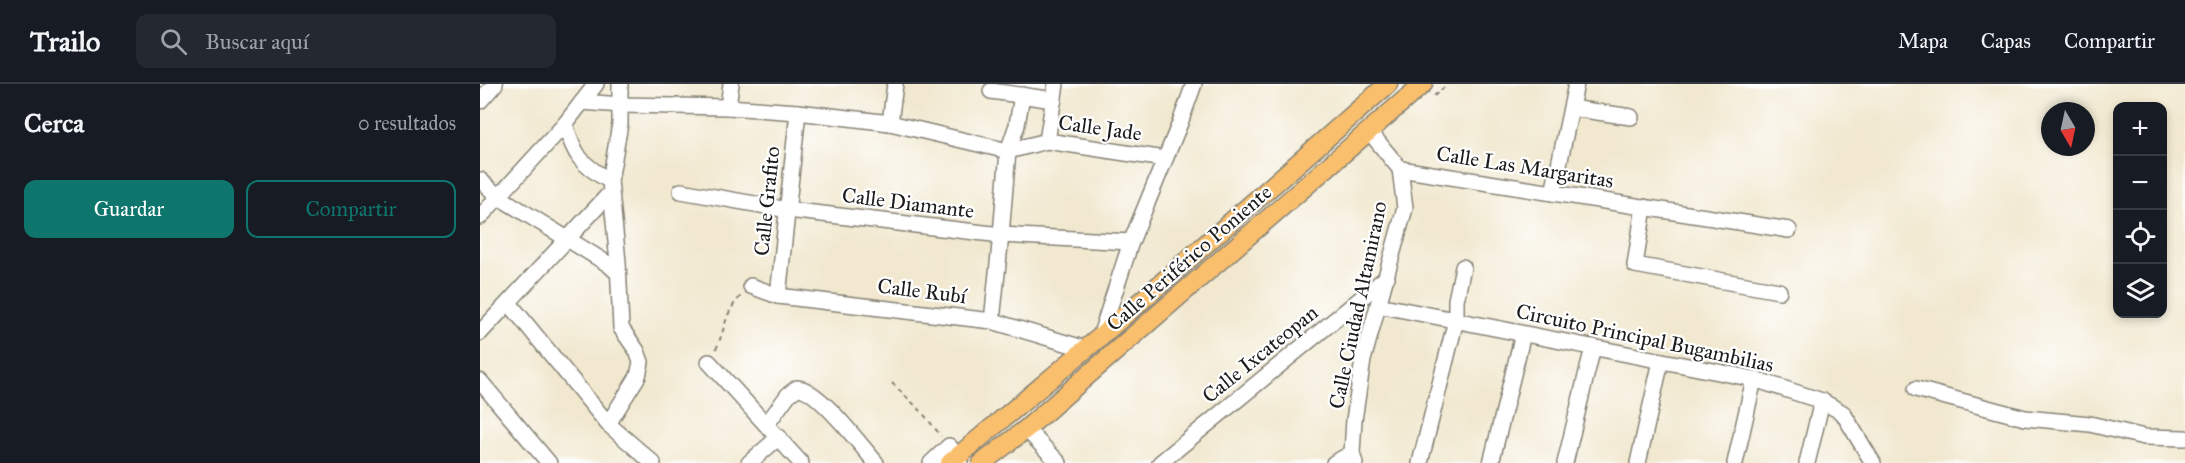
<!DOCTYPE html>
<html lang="es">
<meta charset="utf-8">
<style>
:root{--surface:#171b24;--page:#242831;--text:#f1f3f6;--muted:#9ea1a6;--line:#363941;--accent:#0f766e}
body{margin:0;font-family:"IM FELL Great Primer",serif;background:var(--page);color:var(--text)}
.controls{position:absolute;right:18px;top:18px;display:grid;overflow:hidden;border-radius:12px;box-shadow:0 3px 9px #0003}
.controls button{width:54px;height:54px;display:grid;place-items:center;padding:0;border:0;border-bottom:2px solid var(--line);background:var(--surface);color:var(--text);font:30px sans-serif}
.compass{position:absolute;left:1561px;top:18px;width:54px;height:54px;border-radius:50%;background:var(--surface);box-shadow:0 3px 9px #0003;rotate:171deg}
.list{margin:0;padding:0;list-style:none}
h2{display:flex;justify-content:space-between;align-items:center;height:78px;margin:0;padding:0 24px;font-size:26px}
h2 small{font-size:20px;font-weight:400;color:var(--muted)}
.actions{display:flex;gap:12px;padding:18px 24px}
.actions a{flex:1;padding:14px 0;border:2px solid var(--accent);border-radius:12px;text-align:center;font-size:21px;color:var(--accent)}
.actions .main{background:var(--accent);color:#fff}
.icon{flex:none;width:33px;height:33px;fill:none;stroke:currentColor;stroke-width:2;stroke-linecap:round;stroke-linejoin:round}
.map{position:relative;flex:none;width:1705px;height:379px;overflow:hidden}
header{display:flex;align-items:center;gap:36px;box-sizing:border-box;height:84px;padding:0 30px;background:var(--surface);border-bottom:2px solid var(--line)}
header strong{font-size:28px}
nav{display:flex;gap:33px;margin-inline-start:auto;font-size:21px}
.search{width:420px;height:54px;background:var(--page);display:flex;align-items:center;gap:15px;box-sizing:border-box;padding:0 21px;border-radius:12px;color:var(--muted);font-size:22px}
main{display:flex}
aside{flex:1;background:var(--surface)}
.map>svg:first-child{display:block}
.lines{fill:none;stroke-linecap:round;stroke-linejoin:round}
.minor-casing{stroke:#868276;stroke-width:18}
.major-casing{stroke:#868276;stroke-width:21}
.path{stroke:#868276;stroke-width:2;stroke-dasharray:4.5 4.5;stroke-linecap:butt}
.minor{stroke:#fff;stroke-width:15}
.major{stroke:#f9bf6d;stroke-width:18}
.labels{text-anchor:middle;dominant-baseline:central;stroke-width:4.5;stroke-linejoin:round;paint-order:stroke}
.street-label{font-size:21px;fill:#1c1c1c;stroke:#fff}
</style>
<header>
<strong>Trailo</strong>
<div class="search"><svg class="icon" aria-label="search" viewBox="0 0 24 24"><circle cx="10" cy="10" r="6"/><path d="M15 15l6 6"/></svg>Buscar aquí</div>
<nav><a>Mapa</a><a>Capas</a><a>Compartir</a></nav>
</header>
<main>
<aside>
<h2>Cerca<small>0 resultados</small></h2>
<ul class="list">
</ul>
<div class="actions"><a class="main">Guardar</a><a>Compartir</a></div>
</aside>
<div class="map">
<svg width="1705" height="379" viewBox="0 0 1705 379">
<rect width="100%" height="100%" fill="#fff"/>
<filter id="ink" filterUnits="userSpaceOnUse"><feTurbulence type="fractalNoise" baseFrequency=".0167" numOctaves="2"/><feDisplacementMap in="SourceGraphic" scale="12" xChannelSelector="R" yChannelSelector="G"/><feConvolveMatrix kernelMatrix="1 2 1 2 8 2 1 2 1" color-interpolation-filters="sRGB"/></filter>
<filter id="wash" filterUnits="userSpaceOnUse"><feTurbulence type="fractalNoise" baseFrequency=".008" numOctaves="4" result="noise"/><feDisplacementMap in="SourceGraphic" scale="24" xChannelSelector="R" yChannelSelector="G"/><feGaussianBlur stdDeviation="1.35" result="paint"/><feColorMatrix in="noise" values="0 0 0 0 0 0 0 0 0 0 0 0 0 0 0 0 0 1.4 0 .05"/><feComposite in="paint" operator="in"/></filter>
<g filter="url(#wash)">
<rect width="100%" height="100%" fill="#f1e8cf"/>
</g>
<g filter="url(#ink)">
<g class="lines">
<g class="minor-casing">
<g id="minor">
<polyline points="511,7 574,16"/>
<polyline points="0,17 15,0"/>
<polyline points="102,18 141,21 248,23 318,28 410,39 528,67 567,57 685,75"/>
<polyline points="248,23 251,0"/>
<polyline points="1091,24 1151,33"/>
<polyline points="410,39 415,0"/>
<path d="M85,40C95,72 100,80 130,97"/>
<polyline points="567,57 576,0"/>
<polyline points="920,85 1309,146"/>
<polyline points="0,96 19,113 128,180 137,188"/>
<polyline points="201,107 308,126 521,151 651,158"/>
<polyline points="1073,109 1096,0"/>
<polyline points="1164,123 1155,181 1299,207"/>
<polyline points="0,133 85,40 116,0"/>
<polyline points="271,202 298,212 512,237 606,265"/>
<polyline points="298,212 318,28"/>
<polyline points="29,219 128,340 173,379"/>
<polyline points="898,221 1274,295 1342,317 1363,329 1393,379"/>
<polyline points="512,237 521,151 528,67 537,41 542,11"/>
<polyline points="0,249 131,108"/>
<polyline points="620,253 651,158 700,39 714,0"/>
<polyline points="229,278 321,379"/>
<polyline points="0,297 69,379"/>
<polyline points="1436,305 1545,334 1610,340 1664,353 1705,354"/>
<polyline points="128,340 158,292 161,278 157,267 141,244 138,178 130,97 140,40 140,0"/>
<path d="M287,340L308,311L317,304C337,303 382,363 396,379"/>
<polyline points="546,345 579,379"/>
<polyline points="269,379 299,353"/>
<polyline points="451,379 469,362 478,373 480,379"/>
<polyline points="680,379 907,193"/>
<polyline points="854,379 872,369"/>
<polyline points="875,379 872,369 874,336 883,276 925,124 920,85 889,47"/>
<polyline points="940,379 976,236 976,216 983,183"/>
<polyline points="1011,379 1043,250"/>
<polyline points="1085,379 1113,263"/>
<polyline points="1158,379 1181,277"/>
<polyline points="1255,379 1274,295"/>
<polyline points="1327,379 1342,317"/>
</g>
</g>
<g class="major-casing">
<g id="major">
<polyline points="470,379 620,253 908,0"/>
<polyline points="502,379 546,345 943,0"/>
</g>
</g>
<g class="path">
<polyline points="954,12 968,0"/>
<path d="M236,265C246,244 244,229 261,212"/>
<polyline points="412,299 441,327 461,352"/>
</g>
<use href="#minor" class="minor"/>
<use href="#major" class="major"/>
</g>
</g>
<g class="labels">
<g class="street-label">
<text transform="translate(620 44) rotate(8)">Calle Jade</text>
<text transform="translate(1045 83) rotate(9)">Calle Las Margaritas</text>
<text transform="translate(287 117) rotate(-84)">Calle Grafito</text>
<text transform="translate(428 119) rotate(7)">Calle Diamante</text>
<text transform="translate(709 174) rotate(-41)">Calle Periférico Poniente</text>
<text transform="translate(442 207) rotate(7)">Calle Rubí</text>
<text transform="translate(878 221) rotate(-78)">Calle Ciudad Altamirano</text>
<text transform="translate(1165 254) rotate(12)">Circuito Principal Bugambilias</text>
<text transform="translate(780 270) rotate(-39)">Calle Ixcateopan</text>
</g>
</g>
</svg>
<div class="controls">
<button>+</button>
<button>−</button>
<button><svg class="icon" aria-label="locate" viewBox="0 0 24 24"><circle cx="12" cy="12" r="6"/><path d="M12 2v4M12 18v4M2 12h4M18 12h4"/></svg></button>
<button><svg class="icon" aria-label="layers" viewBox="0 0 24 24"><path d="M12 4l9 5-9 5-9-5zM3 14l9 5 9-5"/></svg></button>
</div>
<svg class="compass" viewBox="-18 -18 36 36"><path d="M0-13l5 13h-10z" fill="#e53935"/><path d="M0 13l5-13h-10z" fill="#9ea1a6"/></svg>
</div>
</main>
